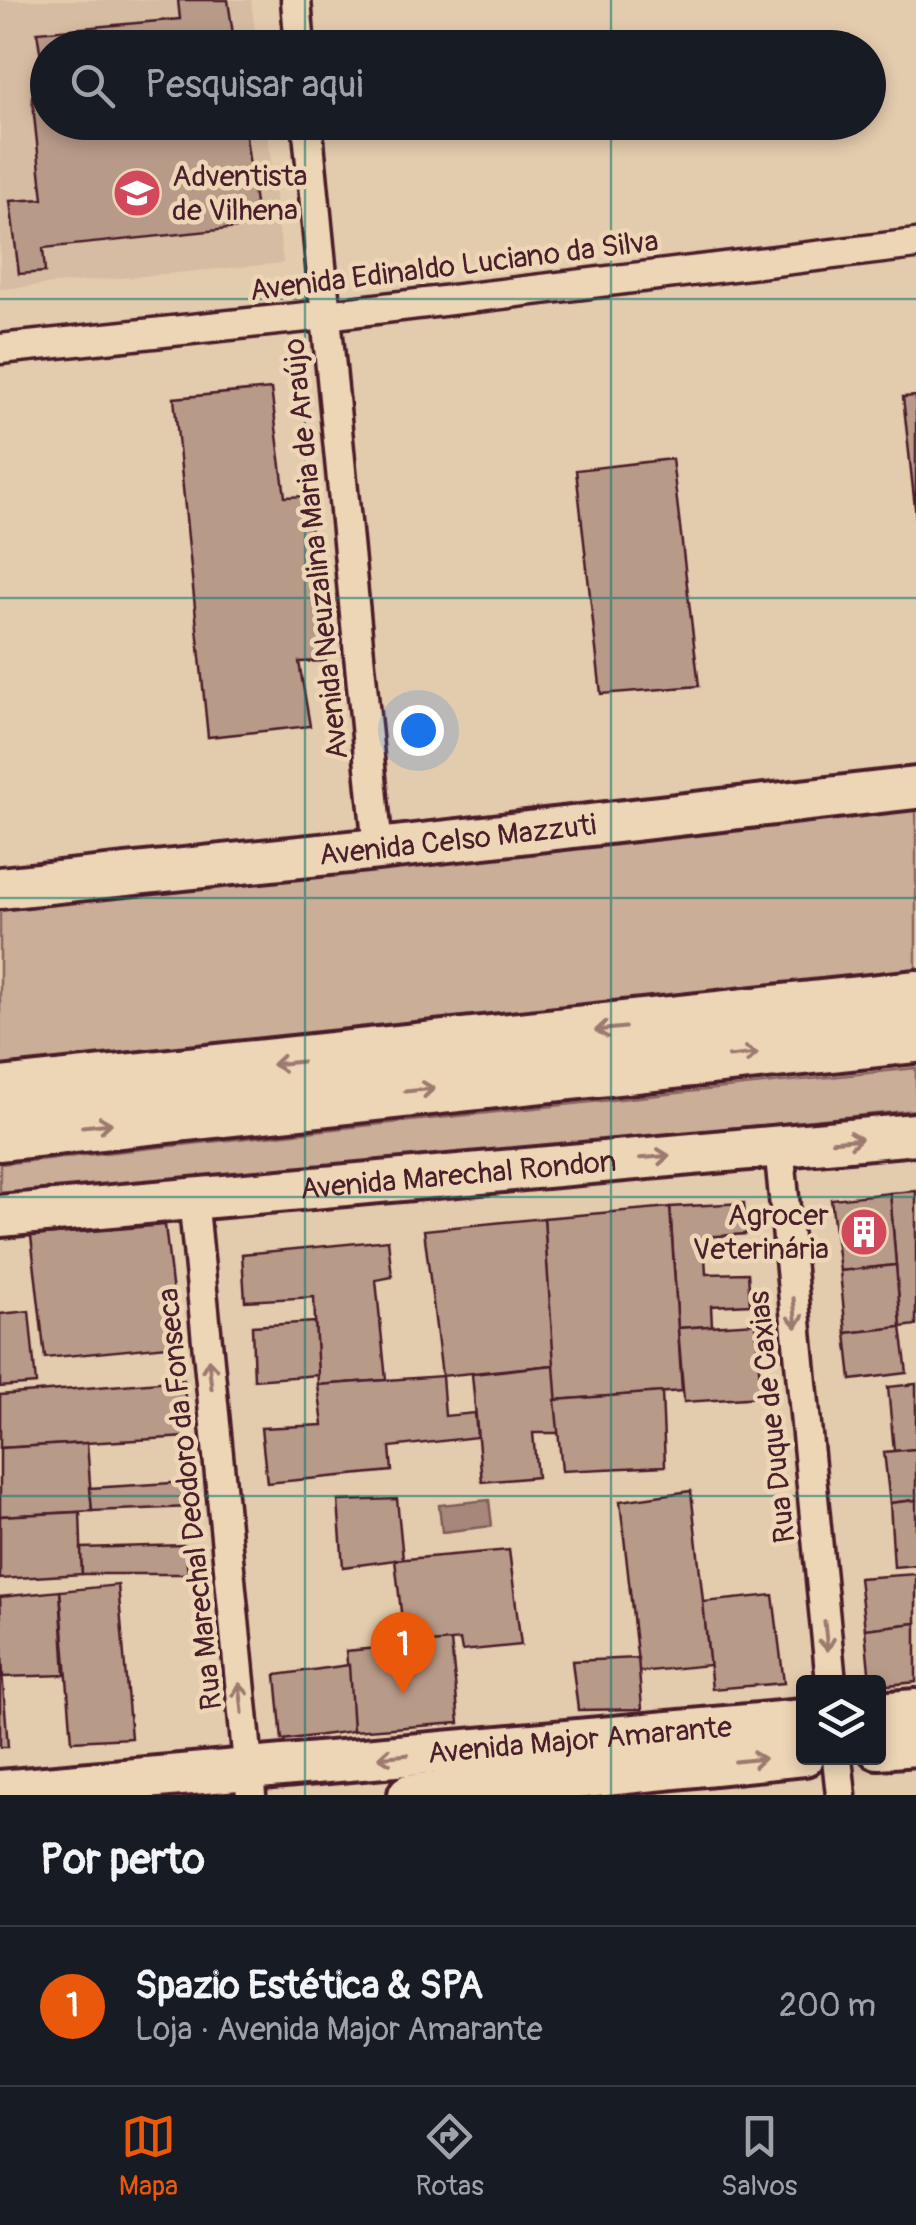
<!DOCTYPE html>
<html lang="pt">
<meta charset="utf-8">
<style>
:root{--surface:#171b24;--page:#20242c;--text:#f1f3f6;--muted:#9ea1a6;--line:#363941;--accent:#ea580c}
body{margin:0;font-family:Pangolin,sans-serif;background:var(--page);color:var(--text)}
.controls{position:absolute;right:30px;bottom:30px;display:grid;overflow:hidden;border-radius:10px;box-shadow:0 5px 15px #0003}
.controls button{width:90px;height:90px;display:grid;place-items:center;padding:0;border:0;border-bottom:2px solid var(--line);background:var(--surface);color:var(--text);font:50px sans-serif}
.you{position:absolute;left:418px;top:730px;width:35px;height:35px;margin:-25px;border:8px solid #fff;border-radius:50%;background:#1a73e8;box-shadow:0 0 0 15px #1a73e833}
.badge{display:grid;place-items:center;width:65px;height:65px;border-radius:50%;background:var(--accent);color:#fff;font-size:32px;font-weight:700}
.pin{position:absolute;translate:-50% -82px;filter:drop-shadow(0 2px 5px #0008)}
.pin::after{content:'';position:absolute;top:52px;width:35px;height:30px;background:inherit;clip-path:polygon(0 0,100% 0,50% 100%)}
.list{margin:0;padding:0;list-style:none}
h2{display:flex;justify-content:space-between;align-items:center;height:130px;margin:0;padding:0 40px;font-size:42px}
h2 small{font-size:32px;font-weight:400;color:var(--muted)}
.list li{display:grid;grid-template-columns:65px 1fr auto;gap:30px;align-items:center;box-sizing:border-box;height:160px;padding:0 40px;border-top:2px solid var(--line)}
.list b{display:block;font-size:38px;white-space:nowrap}
.list p{margin:0;font-size:32px;white-space:nowrap;color:var(--muted)}
.list em{font-size:32px;font-style:normal;color:var(--muted)}
.icon{flex:none;width:55px;height:55px;fill:none;stroke:currentColor;stroke-width:2;stroke-linecap:round;stroke-linejoin:round}
.map{position:relative;flex:none;width:916px;height:1795px;overflow:hidden}
.search{position:absolute;background:var(--surface);box-shadow:0 5px 15px #0003;left:30px;right:30px;top:30px;height:110px;display:flex;align-items:center;gap:25px;box-sizing:border-box;padding:0 35px;border-radius:55px;color:var(--muted);font-size:38px}
.sheet{height:290px;background:var(--surface)}
nav{display:flex;justify-content:space-around;align-items:center;box-sizing:border-box;height:140px;border-top:2px solid var(--line);background:var(--surface);font-size:28px;color:var(--muted)}
nav a{display:grid;justify-items:center;gap:5px}
nav .on{color:var(--accent)}
.map>svg:first-child{display:block}
.built{fill:#d6bca2}
.green{fill:#caae97;stroke:#8a6661;stroke-width:2.5}
.water{fill:#a68779;stroke:#815d5a;stroke-width:2.5}
.building{fill:#b89a88;stroke:#4a1f2b;stroke-width:2.5}
.lines{fill:none;stroke-linecap:round;stroke-linejoin:round}
.street-casing{stroke:#4a1f2b;stroke-width:35}
.secondary-casing{stroke:#4a1f2b;stroke-width:48}
.highway-casing{stroke:#4a1f2b;stroke-width:58}
.street{stroke:#edd6b5;stroke-width:28}
.secondary{stroke:#edd6b5;stroke-width:40}
.highway{stroke:#edd6b5;stroke-width:50}
.oneway{stroke:#9c7a70}
.grid{fill:none;stroke:#0f766e;stroke-width:2.5;stroke-opacity:0.55}
.labels{text-anchor:middle;dominant-baseline:central;stroke-width:9;stroke-linejoin:round;paint-order:stroke}
.poi-label{font-size:30px;fill:#4a1f2b;stroke:#edd6b5;text-anchor:start}
.street-label{font-size:30px;fill:#4a1f2b;stroke:#edd6b5}
</style>
<div class="map">
<svg width="916" height="1795" viewBox="0 0 916 1795">
<rect width="100%" height="100%" fill="#e3cbad"/>
<filter id="ink" filterUnits="userSpaceOnUse"><feTurbulence type="fractalNoise" baseFrequency=".01" numOctaves="2"/><feDisplacementMap in="SourceGraphic" scale="20" xChannelSelector="R" yChannelSelector="G"/><feConvolveMatrix kernelMatrix="1 2 1 2 8 2 1 2 1" color-interpolation-filters="sRGB"/></filter>
<g filter="url(#ink)">
<polygon class="built" points="0,0 251,0 257,47 48,48 48,122 266,123 283,263 0,289"/>
<g class="green">
<polygon points="916,804 916,977 0,1074 0,900"/>
<polygon points="916,1068 916,1110 0,1200 0,1164"/>
</g>
<polygon class="water" points="489,1500 492,1526 442,1532 439,1505"/>
<g class="building">
<polygon points="178,0 228,0 235,48 48,48 48,122 244,122 258,226 43,248 45,272 19,274 10,201 43,199 32,96 47,95 37,32 180,19"/>
<polygon points="271,389 285,497 307,496 326,661 299,662 310,726 208,737 174,398"/>
<polygon points="916,396 916,517 903,397"/>
<polygon points="672,459 699,686 601,694 576,470"/>
<polygon points="916,1191 916,1325 901,1327 890,1193"/>
<polygon points="890,1193 896,1265 840,1271 831,1199"/>
<polygon points="744,1203 746,1234 704,1237 706,1274 748,1273 750,1304 711,1306 712,1326 678,1328 670,1207"/>
<polygon points="670,1207 682,1391 555,1400 544,1218"/>
<polygon points="544,1218 554,1365 442,1376 424,1230"/>
<polygon points="165,1225 179,1345 45,1358 31,1236"/>
<polygon points="388,1240 392,1277 376,1280 386,1380 318,1385 314,1297 245,1301 242,1254"/>
<polygon points="896,1265 901,1327 846,1333 840,1271"/>
<polygon points="29,1311 36,1384 0,1387 0,1314"/>
<polygon points="315,1322 318,1375 254,1380 252,1326"/>
<polygon points="756,1323 761,1397 684,1402 678,1328"/>
<polygon points="901,1327 907,1373 851,1380 846,1333"/>
<polygon points="554,1365 559,1433 533,1433 537,1477 482,1482 472,1374"/>
<polygon points="442,1376 445,1416 475,1413 477,1437 390,1447 392,1471 267,1483 261,1428 323,1425 318,1385"/>
<polygon points="184,1380 187,1437 0,1448 0,1395"/>
<polygon points="916,1384 916,1449 894,1451 888,1387"/>
<polygon points="662,1392 665,1466 562,1471 555,1400"/>
<polygon points="87,1443 92,1511 0,1516 0,1448"/>
<polygon points="916,1449 916,1500 890,1503 884,1452"/>
<polygon points="188,1482 191,1507 92,1511 90,1488"/>
<polygon points="691,1491 710,1665 639,1672 620,1501"/>
<polygon points="397,1499 403,1559 343,1567 338,1501"/>
<polygon points="916,1500 916,1565 894,1567 890,1503"/>
<polygon points="80,1512 82,1574 0,1579 0,1516"/>
<polygon points="185,1545 188,1574 82,1574 81,1548"/>
<polygon points="509,1550 521,1645 462,1651 460,1640 405,1646 395,1560"/>
<polygon points="916,1574 916,1623 865,1629 859,1578"/>
<polygon points="118,1585 131,1738 72,1741 60,1591"/>
<polygon points="60,1591 65,1675 3,1677 0,1597"/>
<polygon points="773,1595 784,1683 712,1689 703,1602"/>
<polygon points="916,1623 916,1682 878,1686 878,1682 870,1682 865,1629"/>
<polygon points="451,1641 459,1723 353,1731 346,1651"/>
<polygon points="0,1646 8,1747 0,1747"/>
<polygon points="638,1658 642,1709 578,1710 572,1661"/>
<polygon points="349,1665 353,1731 282,1740 276,1675"/>
</g>
<g class="lines">
<g class="street-casing">
<g id="street">
<polyline points="296,0 300,48"/>
<polyline points="307,122 378,849"/>
<polyline points="0,349 326,315 916,244"/>
<polyline points="779,1146 831,1682"/>
<polyline points="193,1197 251,1795"/>
<polyline points="837,1758 841,1795"/>
</g>
</g>
<g class="secondary-casing">
<g id="secondary">
<path id="s1" d="M0,888L378,849L916,788"/>
<path id="s2" d="M0,1216L916,1134"/>
<polyline points="878,1713 916,1710"/>
<polyline points="878,1748 916,1745"/>
<path id="s3" d="M0,1791L804,1720"/>
<polyline points="409,1795 804,1755"/>
</g>
</g>
<g class="highway-casing">
<g id="highway">
<polyline points="0,1093 916,996"/>
<polyline points="0,1135 916,1037"/>
</g>
</g>
<use href="#street" class="street"/>
<use href="#secondary" class="secondary"/>
<use href="#highway" class="highway"/>
</g>
<defs><path id="oneway-shaft" d="M-6 0H5M1.5-3L5.5 0L1.5 3" fill="none" stroke-width="1.6" stroke-linecap="round" stroke-linejoin="round" transform="scale(2.5)"/></defs>
<g class="oneway">
<use href="#oneway-shaft" transform="translate(610 1029) rotate(174)"/>
<use href="#oneway-shaft" transform="translate(743 1055) rotate(-6)"/>
<use href="#oneway-shaft" transform="translate(287 1063) rotate(174)"/>
<use href="#oneway-shaft" transform="translate(420 1090) rotate(-6)"/>
<use href="#oneway-shaft" transform="translate(97 1125) rotate(-6)"/>
<use href="#oneway-shaft" transform="translate(847 1140) rotate(-5)"/>
<use href="#oneway-shaft" transform="translate(655 1157) rotate(-5)"/>
<use href="#oneway-shaft" transform="translate(795 1313) rotate(84)"/>
<use href="#oneway-shaft" transform="translate(210 1374) rotate(-96)"/>
<use href="#oneway-shaft" transform="translate(826 1636) rotate(84)"/>
<use href="#oneway-shaft" transform="translate(241 1698) rotate(-96)"/>
<use href="#oneway-shaft" transform="translate(393 1756) rotate(175)"/>
<use href="#oneway-shaft" transform="translate(750 1760) rotate(-6)"/>
</g>
</g>
<path class="grid" d="M305,0V48M611,0V48M305,122V1795M611,122V1795M0,299H916M0,598H916M0,898H916M0,1197H916M0,1496H916"/>
<defs>
<g id="school-disc" transform="scale(2.5)"><circle r="9.5" fill="#d1495b" stroke="#edd6b5"/><path d="M0-5L7-2L0 1L-7-2ZM-4 1L0 2.5L4 1V4Q0 6-4 4Z" fill="#fff"/></g>
<g id="building-disc" transform="scale(2.5)"><circle r="9.5" fill="#d1495b" stroke="#edd6b5"/><path d="M-4-6H4V6H1V3H-1V6H-4ZM-2.5-4.3h1.7v1.8h-1.7ZM.8-4.3h1.7v1.8H.8ZM-2.5-1h1.7V.8h-1.7ZM.8-1h1.7V.8H.8Z" fill="#fff"/></g>
</defs>
<g fill-rule="evenodd">
<use href="#school-disc" x="137" y="193"/>
<use href="#building-disc" x="864" y="1232"/>
</g>
<g class="labels">
<g class="poi-label">
<text x="172" y="176">Adventista<tspan x="172" dy="34">de Vilhena</tspan></text>
<text x="829" y="1215" text-anchor="end">Agrocer<tspan x="829" dy="34">Veterinária</tspan></text>
</g>
<g class="street-label">
<text transform="translate(454 266) rotate(-7)">Avenida Edinaldo Luciano da Silva</text>
<text transform="translate(316 549) rotate(-96)">Avenida Neuzalina Maria de Araújo</text>
<text stroke="none"><textPath href="#s1" startOffset="460">Avenida Celso Mazzuti</textPath></text>
<text stroke="none"><textPath href="#s2" startOffset="460">Avenida Marechal Rondon</textPath></text>
<text transform="translate(772 1417) rotate(-96)">Rua Duque de Caxias</text>
<text transform="translate(190 1499) rotate(-96)">Rua Marechal Deodoro da Fonseca</text>
<text stroke="none"><textPath href="#s3" startOffset="582">Avenida Major Amarante</textPath></text>
</g>
</g>
</svg>
<div class="controls">
<button><svg class="icon" aria-label="layers" viewBox="0 0 24 24"><path d="M12 4l9 5-9 5-9-5zM3 14l9 5 9-5"/></svg></button>
</div>
<div class="you"></div>
<div class="pin badge" style="left:403px;top:1694px">1</div>
<div class="search"><svg class="icon" aria-label="search" viewBox="0 0 24 24"><circle cx="10" cy="10" r="6"/><path d="M15 15l6 6"/></svg>Pesquisar aqui</div>
</div>
<section class="sheet">
<h2>Por perto<small></small></h2>
<ul class="list">
<li><span class="badge">1</span><div><b>Spazio Estética &amp; SPA</b><p>Loja · Avenida Major Amarante</p></div><em>200 m</em></li>
</ul>
</section>
<nav>
<a class="on"><svg class="icon" aria-label="map" viewBox="0 0 24 24"><path d="M3 6l6-2 6 2 6-2v14l-6 2-6-2-6 2zM9 4v14M15 6v14"/></svg>Mapa</a>
<a><svg class="icon" aria-label="directions" viewBox="0 0 24 24"><path d="M12 3l9 9-9 9-9-9zM9 14v-3h6M13 9l2 2-2 2"/></svg>Rotas</a>
<a><svg class="icon" aria-label="saved" viewBox="0 0 24 24"><path d="M7 4h10v16l-5-4-5 4z"/></svg>Salvos</a>
</nav>
